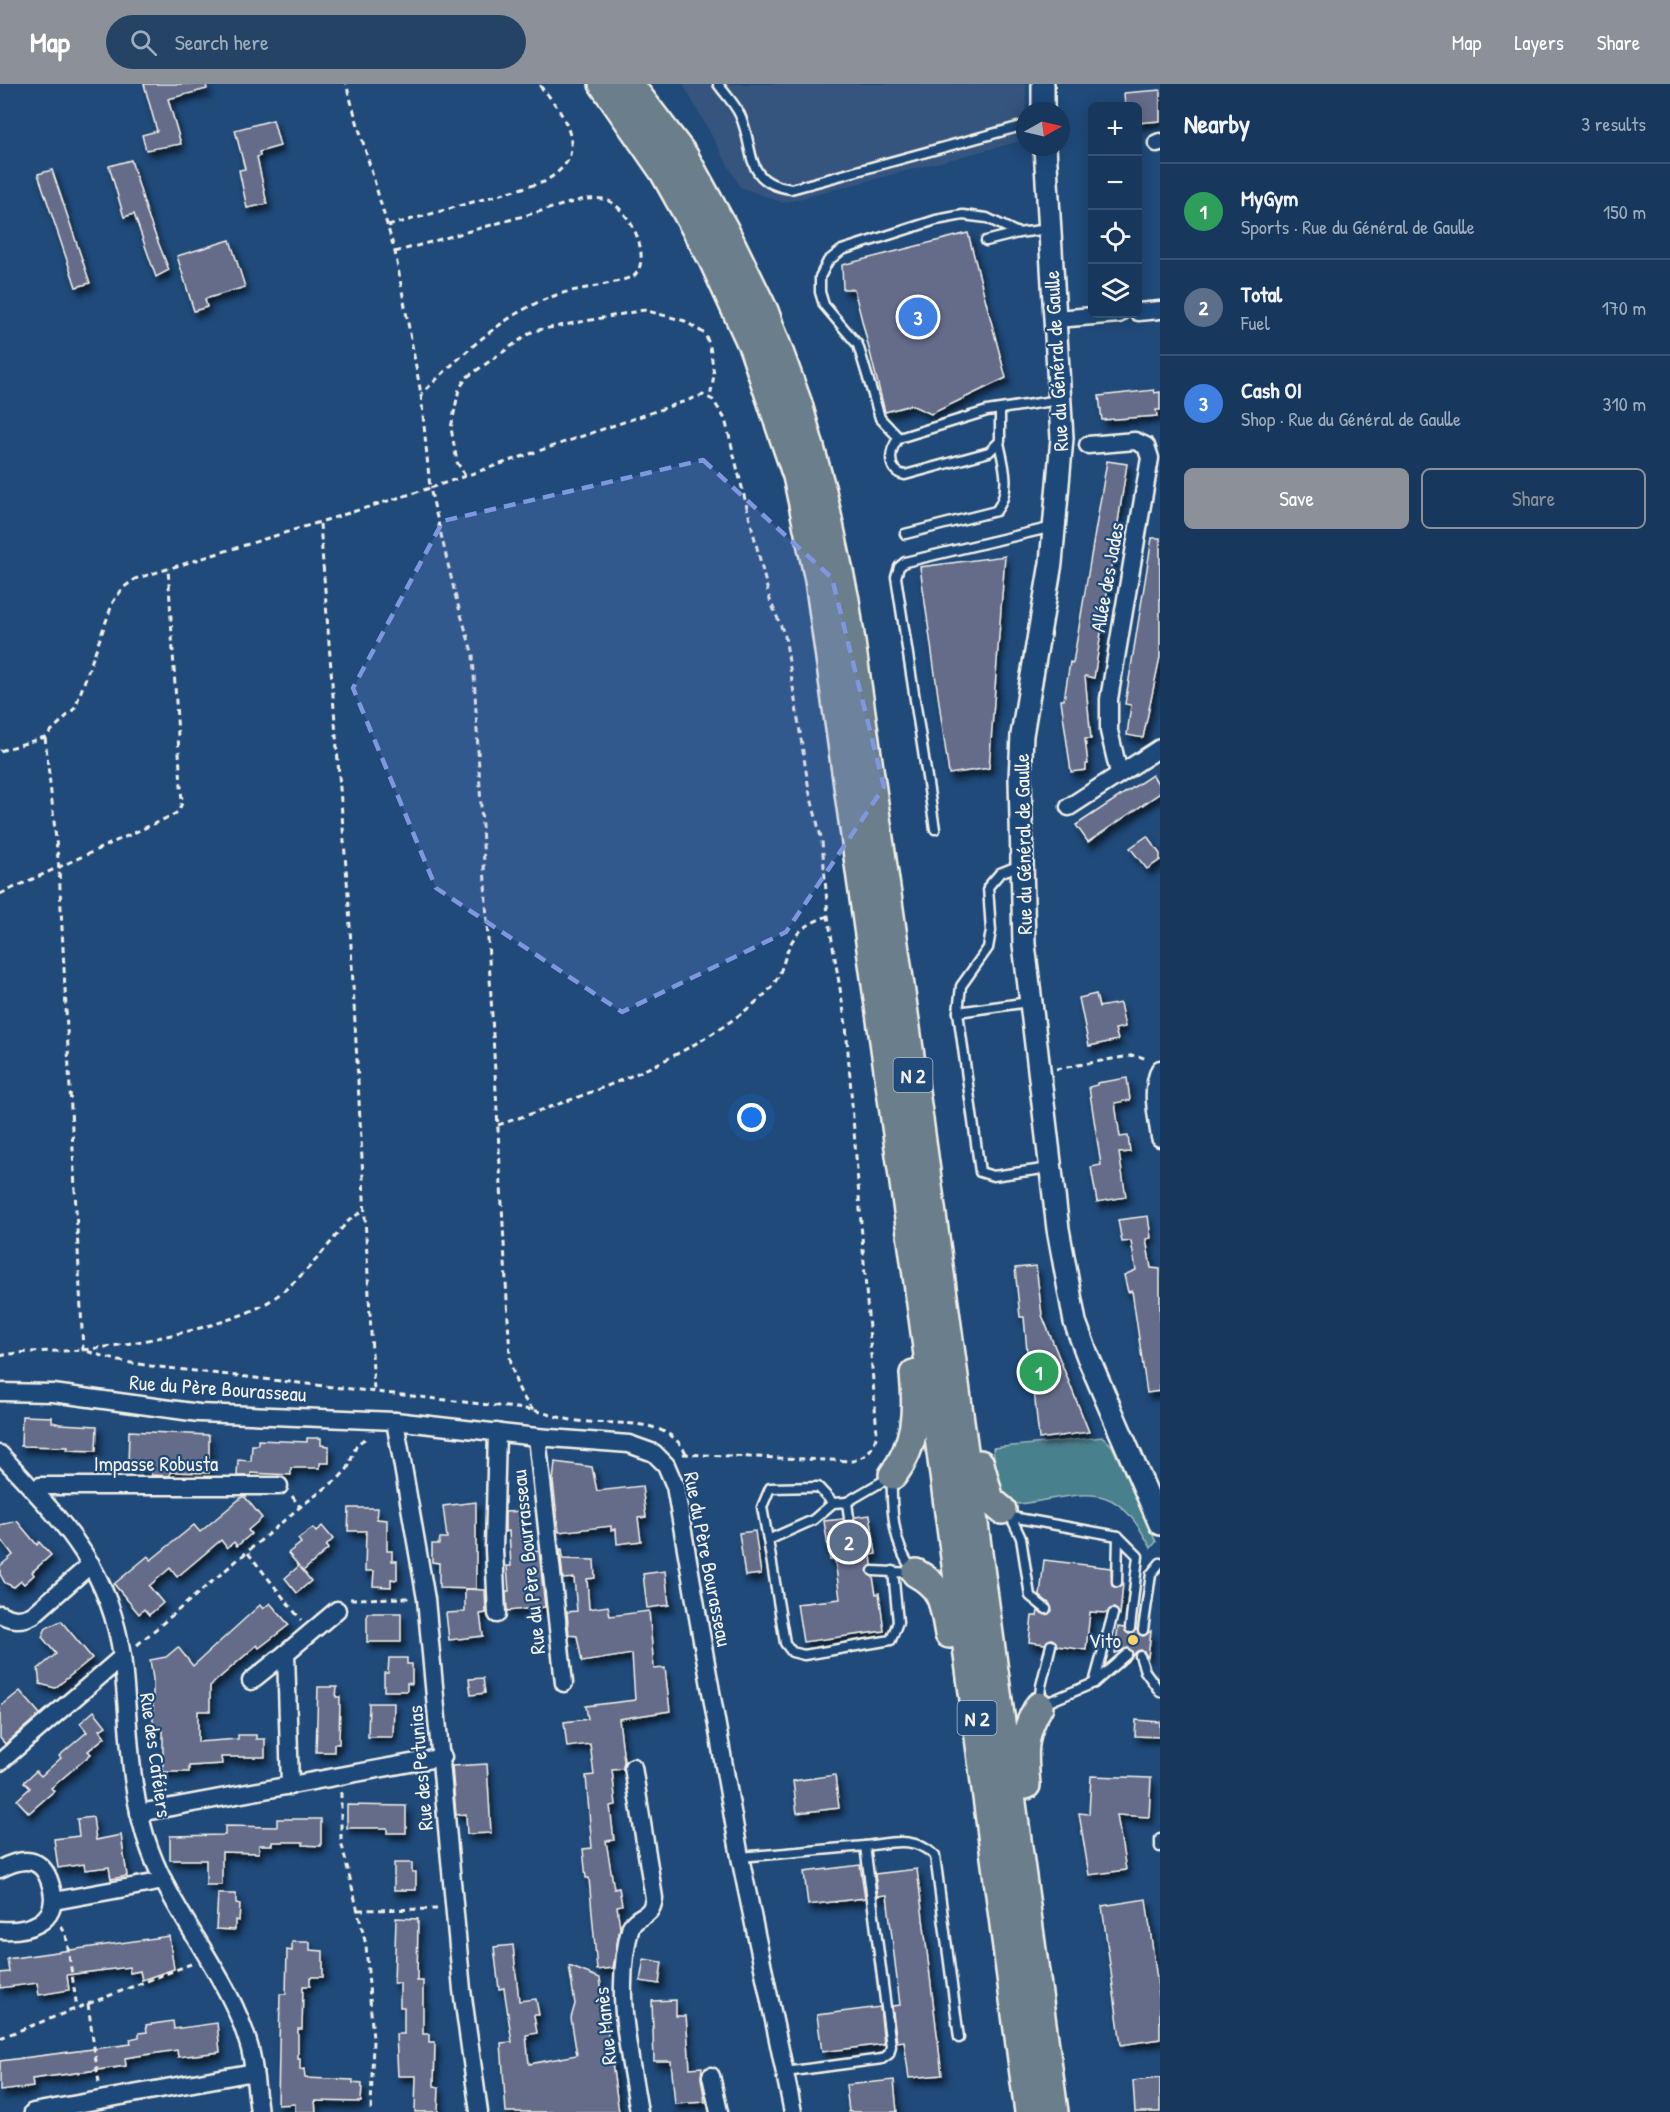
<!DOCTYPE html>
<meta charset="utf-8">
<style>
:root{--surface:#17385c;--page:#244365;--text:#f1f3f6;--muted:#9eacbb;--line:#365272;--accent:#8c9099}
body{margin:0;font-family:"Patrick Hand",sans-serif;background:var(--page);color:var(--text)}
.controls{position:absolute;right:18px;top:18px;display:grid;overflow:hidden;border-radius:9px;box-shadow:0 3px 15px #0003}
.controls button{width:54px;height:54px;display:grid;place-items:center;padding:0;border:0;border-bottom:2px solid var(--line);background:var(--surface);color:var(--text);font:30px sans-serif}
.compass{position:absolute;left:1016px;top:18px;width:54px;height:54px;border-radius:50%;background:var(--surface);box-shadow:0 3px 15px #0003;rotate:82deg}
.you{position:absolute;left:752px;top:1034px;width:21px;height:21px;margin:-15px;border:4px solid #fff;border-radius:50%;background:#1a73e8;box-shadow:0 0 0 9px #1a73e833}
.badge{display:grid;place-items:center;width:39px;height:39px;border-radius:50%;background:var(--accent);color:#fff;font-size:20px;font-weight:700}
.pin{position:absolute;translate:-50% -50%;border:3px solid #fff;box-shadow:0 2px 6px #0006}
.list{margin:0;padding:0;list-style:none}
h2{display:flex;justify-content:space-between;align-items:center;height:78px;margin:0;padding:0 24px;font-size:26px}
h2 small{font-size:20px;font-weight:400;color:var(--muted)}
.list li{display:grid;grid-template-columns:39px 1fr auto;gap:18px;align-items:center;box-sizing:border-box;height:96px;padding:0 24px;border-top:2px solid var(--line)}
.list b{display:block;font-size:22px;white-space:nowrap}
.list p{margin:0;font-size:20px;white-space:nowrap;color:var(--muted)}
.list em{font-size:20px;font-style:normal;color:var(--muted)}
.actions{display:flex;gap:12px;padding:18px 24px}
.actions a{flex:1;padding:14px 0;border:2px solid var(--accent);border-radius:9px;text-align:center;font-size:21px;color:var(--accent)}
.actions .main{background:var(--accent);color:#fff}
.icon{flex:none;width:33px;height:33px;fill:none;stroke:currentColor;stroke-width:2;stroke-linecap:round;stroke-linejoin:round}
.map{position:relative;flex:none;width:1160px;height:2028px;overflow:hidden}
header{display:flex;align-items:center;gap:36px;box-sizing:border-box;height:84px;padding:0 30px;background:var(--accent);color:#fff}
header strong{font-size:28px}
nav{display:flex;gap:33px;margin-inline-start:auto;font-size:21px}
.search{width:420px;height:54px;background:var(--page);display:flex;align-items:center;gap:15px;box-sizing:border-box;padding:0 21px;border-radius:33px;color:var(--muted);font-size:22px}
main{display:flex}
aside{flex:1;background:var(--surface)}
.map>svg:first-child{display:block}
.built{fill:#34547f}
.green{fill:#4a808e;stroke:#9fb8bb;stroke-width:1.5}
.building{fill:#656c8a;stroke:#f4f1e8;stroke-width:1.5;filter:url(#shadow)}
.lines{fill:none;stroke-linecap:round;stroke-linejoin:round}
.service-casing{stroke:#f4f1e8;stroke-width:13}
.minor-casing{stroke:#f4f1e8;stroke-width:21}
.tertiary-casing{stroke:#f4f1e8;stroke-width:26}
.trunk-casing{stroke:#f4f1e8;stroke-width:32}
.path{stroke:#f4f1e8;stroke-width:3;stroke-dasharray:6 4.5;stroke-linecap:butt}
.service{stroke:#1f4a7a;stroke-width:8}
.minor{stroke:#1f4a7a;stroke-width:16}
.tertiary{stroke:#1f4a7a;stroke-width:21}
.trunk{stroke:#6b7e8b;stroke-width:27}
.marked{fill:#7e97df;fill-opacity:0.2;stroke:#7e97df;stroke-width:4.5;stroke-dasharray:12 8;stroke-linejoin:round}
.poi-dot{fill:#ffd166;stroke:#1f4a7a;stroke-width:2}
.labels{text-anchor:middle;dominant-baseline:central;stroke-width:4.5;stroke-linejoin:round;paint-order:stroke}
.shield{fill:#1f4a7a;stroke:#b4bfc7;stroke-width:1.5}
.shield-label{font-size:20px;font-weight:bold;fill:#f4f1e8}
.street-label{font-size:21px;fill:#f4f1e8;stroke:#1f4a7a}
.poi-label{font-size:21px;fill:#f4f1e8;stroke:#1f4a7a;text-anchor:end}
</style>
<header>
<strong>Map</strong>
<div class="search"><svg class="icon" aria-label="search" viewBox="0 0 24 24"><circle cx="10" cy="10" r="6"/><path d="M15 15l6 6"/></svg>Search here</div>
<nav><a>Map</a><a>Layers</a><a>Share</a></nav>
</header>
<main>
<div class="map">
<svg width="1160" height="2028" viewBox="0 0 1160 2028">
<defs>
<filter id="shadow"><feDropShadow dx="3.5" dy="6" stdDeviation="3" flood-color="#0009"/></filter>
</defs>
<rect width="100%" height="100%" fill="#1f4a7a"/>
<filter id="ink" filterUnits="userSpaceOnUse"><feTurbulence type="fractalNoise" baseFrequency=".0167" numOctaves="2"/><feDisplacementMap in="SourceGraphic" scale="12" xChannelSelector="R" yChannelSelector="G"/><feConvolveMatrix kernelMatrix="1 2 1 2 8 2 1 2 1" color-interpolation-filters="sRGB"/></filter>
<g filter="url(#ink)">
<polygon class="built" points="683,0 1026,0 1025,56 783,119 740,103"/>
<path class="green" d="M1103,1353L1112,1362L1156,1458L1151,1464C1113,1393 1090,1410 1020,1420L1008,1419L998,1407L993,1364Z"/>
<g class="building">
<polygon points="144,0 206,0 207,5 168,15 181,60 146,66 142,51 157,47"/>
<polygon points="1160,6 1160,37 1137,39 1137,22 1125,22 1124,9"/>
<polygon points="273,36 280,62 259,68 260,72 257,73 267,120 247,124 239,86 245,85 235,46"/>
<polygon points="131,76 149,135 169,186 156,193 134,130 124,133 109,82"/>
<polygon points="52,86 90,199 76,203 38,90"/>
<polygon points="968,149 1006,294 931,330 911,321 885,328 854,205 843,205 842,181"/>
<polygon points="230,156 245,203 205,215 207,223 194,227 177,172"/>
<polygon points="1154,306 1155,309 1160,308 1160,326 1156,326 1157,332 1102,336 1099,312"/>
<polygon points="1107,377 1127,380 1094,594 1085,592 1091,655 1085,655 1088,680 1086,680 1086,686 1071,688 1061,616 1064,616 1070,578 1073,579"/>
<polygon points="1152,454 1160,454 1160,573 1143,654 1127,651 1131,621 1125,620"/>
<polygon points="1005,472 989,684 949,690 920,483"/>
<polygon points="1152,691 1160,702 1160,709 1088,758 1076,741"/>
<polygon points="1147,752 1160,770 1160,776 1147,785 1130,764"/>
<polygon points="1096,910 1099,923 1120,919 1125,943 1115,945 1118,956 1089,962 1079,914"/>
<polygon points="1127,994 1130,1016 1115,1019 1120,1053 1128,1052 1130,1068 1119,1069 1126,1113 1097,1118 1091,1083 1101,1081 1089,1003 1097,1001 1097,999"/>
<polygon points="1148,1132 1151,1154 1146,1155 1151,1184 1160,1185 1160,1307 1147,1309 1132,1207 1128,1208 1124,1191 1136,1186 1131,1157 1122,1158 1118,1136"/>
<polygon points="1036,1182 1042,1231 1089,1348 1039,1355 1031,1277 1028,1278 1024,1233 1020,1233 1015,1184"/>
<polygon points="22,1332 52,1333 52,1338 60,1340 97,1342 96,1367 67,1366 68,1363 21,1362"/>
<polygon points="129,1347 209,1351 209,1389 170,1388 170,1392 151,1391 151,1382 128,1382"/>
<polygon points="307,1354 321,1354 321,1361 329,1362 329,1379 320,1379 320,1384 291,1384 291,1391 251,1389 251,1392 237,1392 238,1376 251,1377 252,1361 258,1361 258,1356 307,1358"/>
<polygon points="555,1378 592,1383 597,1407 642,1402 646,1433 638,1434 641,1457 617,1460 616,1445 611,1446 611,1442 559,1448 553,1398"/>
<polygon points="242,1413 245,1413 262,1434 248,1446 251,1450 237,1462 234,1458 227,1464 221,1456 177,1493 170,1484 149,1502 163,1519 149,1531 144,1525 139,1530 114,1500 148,1472 151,1476 194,1441 200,1448"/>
<polygon points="476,1418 476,1505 439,1504 439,1479 432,1478 432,1460 439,1460 440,1454 447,1454 443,1422"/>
<polygon points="349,1424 378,1424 377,1435 387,1436 387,1467 392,1467 392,1477 397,1477 397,1496 391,1495 391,1503 373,1502 374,1487 365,1487 366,1447 348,1447"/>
<polygon points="524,1427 527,1468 539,1467 545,1523 507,1527 506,1507 509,1507 507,1482 511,1482 509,1447 505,1448 505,1428"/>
<polygon points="870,1431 876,1470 871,1471 872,1481 867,1487 873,1493 876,1510 879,1509 884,1547 803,1558 797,1520 840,1515 835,1476 830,1476 824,1437 843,1435 850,1440 855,1433"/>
<polygon points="17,1437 37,1461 39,1458 51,1471 32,1488 34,1491 24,1500 21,1497 14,1503 5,1499 0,1490 0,1482 13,1471 0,1454 0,1441"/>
<polygon points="322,1442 333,1455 326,1462 328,1465 303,1487 300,1483 311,1497 297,1509 285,1494 299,1482 288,1469 301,1459 298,1455 313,1444 316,1448"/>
<polygon points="755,1447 761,1490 745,1492 739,1449"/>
<polygon points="560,1465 562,1465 563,1475 594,1476 595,1494 587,1495 589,1525 608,1522 610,1532 649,1527 654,1585 665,1584 670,1627 619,1635 624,1677 623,1685 612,1686 616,1721 610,1722 614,1756 606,1757 614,1805 619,1804 622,1821 617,1822 620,1844 613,1884 597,1886 589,1794 586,1794 583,1765 592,1764 586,1692 594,1691 590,1660 567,1663 564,1638 588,1635 586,1622 635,1616 632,1570 582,1578 577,1552 569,1551 567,1528 577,1527 574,1494 563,1495"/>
<polygon points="1044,1476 1111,1484 1112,1502 1117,1504 1123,1499 1120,1531 1114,1524 1107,1529 1090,1528 1086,1566 1057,1562 1052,1555 1045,1560 1029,1558 1032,1532 1037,1532 1038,1527 1046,1531 1052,1527 1050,1520 1040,1512"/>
<polygon points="665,1487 669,1521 647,1524 643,1490"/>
<polygon points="465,1505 485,1506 486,1529 480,1530 483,1552 449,1556 446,1529 465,1528"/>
<polygon points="270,1519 289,1541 259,1564 257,1561 210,1602 210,1627 198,1627 198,1658 238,1655 238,1651 256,1651 256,1655 265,1655 265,1673 221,1673 222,1680 189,1682 189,1688 163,1688 163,1645 153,1645 153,1595 150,1576 166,1573 178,1563 193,1582 260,1521 263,1525"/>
<rect x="367" y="1529" width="34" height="29"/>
<polygon points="61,1537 92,1574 55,1604 40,1600 38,1585 56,1570 42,1553 46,1544"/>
<polygon points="1118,1543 1124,1544 1129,1550 1137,1545 1143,1552 1151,1547 1148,1573 1141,1566 1133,1571 1128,1564 1115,1569"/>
<polygon points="389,1574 407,1574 407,1580 412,1580 412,1600 407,1599 407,1607 384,1607 384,1589 388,1589"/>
<polygon points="483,1594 485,1609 471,1611 469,1595"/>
<polygon points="318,1603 337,1603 336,1613 340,1613 339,1660 334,1660 334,1668 316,1668"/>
<polygon points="20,1607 40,1630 5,1660 0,1654 0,1623"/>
<polygon points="369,1619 394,1619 393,1653 368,1653"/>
<polygon points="94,1627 106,1642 100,1646 105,1653 88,1667 91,1670 51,1704 54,1707 29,1729 17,1716 30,1704 24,1698 36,1687 41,1692 61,1674 59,1672 87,1648 80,1639"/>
<polygon points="1136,1636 1160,1638 1160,1653 1135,1652"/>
<polygon points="487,1680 491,1749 467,1750 466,1730 456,1731 452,1682"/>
<polygon points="835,1691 839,1724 797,1729 793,1697"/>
<polygon points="1091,1692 1151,1694 1149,1733 1117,1731 1126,1786 1089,1791 1079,1729 1089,1730"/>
<polygon points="347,1721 406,1722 406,1749 387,1749 387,1744 347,1744"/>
<polygon points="93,1733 96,1756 121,1751 127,1792 111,1795 109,1783 85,1786 84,1780 58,1784 54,1755 79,1752 77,1735"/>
<polygon points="277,1735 321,1735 321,1762 303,1761 303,1758 272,1758 272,1761 259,1761 259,1769 222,1768 222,1801 206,1801 206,1776 170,1776 170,1752 225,1751 225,1742 277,1743"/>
<polygon points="394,1779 412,1779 412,1788 416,1788 416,1806 394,1806"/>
<polygon points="860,1781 865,1814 808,1821 804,1788"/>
<polygon points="917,1785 942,1991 909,1994 904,1957 897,1958 892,1922 900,1921 887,1811 878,1812 875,1790"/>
<polygon points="218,1810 236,1810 236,1819 240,1820 239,1837 235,1836 235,1846 216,1845"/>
<polygon points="1146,1815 1160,1918 1160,1955 1121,1961 1102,1822"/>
<polygon points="396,1834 418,1835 417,1897 423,1897 423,1950 429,1950 429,1958 435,1958 434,2002 439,2003 438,2028 415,2028 416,1992 398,1992 396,1950 404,1950 404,1923 400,1923 400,1899 394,1899"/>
<polygon points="169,1852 174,1885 142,1896 140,1887 130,1889 129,1883 67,1891 69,1906 39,1911 37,1899 0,1904 0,1889 9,1888 7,1875"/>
<polygon points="292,1858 310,1858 310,1866 323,1867 323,1893 310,1893 310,1902 303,1902 302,1945 298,1945 298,1975 300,1975 300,1986 304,1985 305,1994 353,1996 353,1999 362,2000 361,2018 315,2017 316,2028 295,2028 295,2020 278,2021 280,1910 286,1910 287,1866 292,1867"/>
<polygon points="513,1861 519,1917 536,1915 539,1931 534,1931 537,1949 526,1951 529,1980 577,1971 571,1934 575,1920 569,1882 600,1894 619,2028 506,2028 501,1959 512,1958 504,1904 499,1905 494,1863"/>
<polygon points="644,1875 662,1878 659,1900 640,1897"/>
<polygon points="676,1916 676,1932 686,1932 690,1984 702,1983 701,1994 705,2018 675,2020 671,1977 654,1977 652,1917"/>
<polygon points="880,1923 884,1960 822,1968 817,1931"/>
<polygon points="173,1937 174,1945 217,1939 220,1968 178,1973 177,1966 125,1974 126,1982 32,1995 33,2003 0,2007 0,1977 131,1960 130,1955 139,1953 139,1949 147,1948 146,1941"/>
<polygon points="1160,1994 1160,2028 1135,2028 1133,1997"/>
<polygon points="894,1996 897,2028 849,2028 846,2001"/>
</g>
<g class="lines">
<g class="service-casing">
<g id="service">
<path d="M718,0C725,10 735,20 740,31C756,66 742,98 791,105L1025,41"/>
<polyline points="986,157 1018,149"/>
<path d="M1000,325V357L989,368L905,391C886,388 889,365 899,354L987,327L1059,316"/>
<polyline points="899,354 880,334 858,261 824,221 820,208 820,193 828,177 842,166 936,136 963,131 987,134 1018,149 1049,145"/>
<path d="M905,450L996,427C1012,407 1004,381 999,359"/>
<polyline points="935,745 896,493 899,483 905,478 1053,443"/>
<polyline points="1020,781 1000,789 988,803 991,847 988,864 961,902 958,928 980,1088 993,1092 1050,1084"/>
<polyline points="958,928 1029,918"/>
<path d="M892,1394C891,1424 893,1464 914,1487"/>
<polyline points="847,1418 833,1419 813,1436 768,1456 785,1559 792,1568 804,1571 891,1556 898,1538 893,1487"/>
<polyline points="1010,1431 1021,1454 1030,1512 1046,1525"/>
<polyline points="1012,1433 1118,1452 1138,1472 1130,1544"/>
<polyline points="849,1434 847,1418 890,1393"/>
<polyline points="768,1456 762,1423 770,1404 818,1403 833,1419"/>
<polyline points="873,1487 914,1489"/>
<polyline points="1117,1498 1118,1452"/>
<polyline points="1143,1546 1151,1490 1160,1479"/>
<polyline points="1051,1561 1041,1602 1039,1622 1094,1599 1127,1570"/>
<polyline points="1140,1572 1145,1587 1160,1608"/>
<polyline points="1094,1599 1113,1530"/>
<polyline points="1160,1755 1160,1763"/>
<path d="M865,1762C892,1759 914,1751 935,1772L959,1954"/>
<polyline points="740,1773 865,1762 891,1962 889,1970 882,1975 785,1988"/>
</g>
</g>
<g class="minor-casing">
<g id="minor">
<polyline points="1157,59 1160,58"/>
<polyline points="1138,228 1160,226"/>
<polyline points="1056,235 1119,230"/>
<polyline points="1088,361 1135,357 1146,362 1150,374 1109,615 1109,647 1119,689"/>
<polyline points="1069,723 1160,664"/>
<path d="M1160,985C1150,1007 1157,1031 1160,1054"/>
<polyline points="0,1308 53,1309 199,1329 395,1337 537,1353 629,1360 654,1369 666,1381 675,1402 740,1773 793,2028"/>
<polyline points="395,1337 426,1515 462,1906 479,2028"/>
<polyline points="497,1348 494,1465 497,1530"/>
<polyline points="537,1353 564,1599"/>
<path d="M0,1370C59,1434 109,1481 122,1572C130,1637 127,1704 150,1766C175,1835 231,1893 250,1965C255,1985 256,2007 259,2028"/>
<polyline points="33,1405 40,1402 279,1402"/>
<path d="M0,1530C12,1536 21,1537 33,1531L91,1480"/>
<polyline points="251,1597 286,1569"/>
<polyline points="0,1678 122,1573"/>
<path d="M633,1683L654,1814C651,1835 641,1828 631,1842C613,1906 629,1965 639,2028"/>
<polyline points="290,1702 286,1569 337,1526"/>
<polyline points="139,1729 443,1673"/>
<path d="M0,1785C27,1771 45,1774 52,1806C59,1839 27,1848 0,1846"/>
<polyline points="54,1817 164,1797"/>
<polyline points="711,1992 719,2028"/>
<polyline points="33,2028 254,1988"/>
</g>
</g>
<g class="tertiary-casing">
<g id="tertiary">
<polyline points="1043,0 1043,27"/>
<polyline points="1045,63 1062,354 1051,479 1022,651 1020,695 1024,860 1058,1145 1075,1238 1088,1273 1160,1440"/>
</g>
</g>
<g class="trunk-casing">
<g id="trunk">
<polyline points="603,0 664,88 712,174 753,263 797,392 819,496 924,1241 1029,2028"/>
<polyline points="629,0 684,72 725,147 764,227 798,320 822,407 845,516 918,1028 1054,2028"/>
<polyline points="980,1380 990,1416 1002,1426"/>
<path d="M893,1391C916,1360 918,1328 914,1290"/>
<path d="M916,1489C945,1505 943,1520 949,1550"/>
<path d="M1026,1701C1023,1669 1022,1650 1039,1622"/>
</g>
</g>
<g class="path">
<path d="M388,142L544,98C553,92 562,86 568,76C580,51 555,17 538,0"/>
<path d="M395,168L584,115C590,115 597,114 603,115C628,120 654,173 634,192C612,201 586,203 563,209C505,226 464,270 421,310"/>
<polyline points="465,392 457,378 451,344 459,305 467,293 533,247 644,226 685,237 705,250 710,262 714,291 710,314"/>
<polyline points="320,440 349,823 374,1307"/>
<path d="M45,653L59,784L83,1266L119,1277L151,1282L533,1326C548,1330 563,1335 578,1337C616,1342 667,1330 687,1371"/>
<polyline points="0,667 45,653 75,624 113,518 123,504 135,495 430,404 421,310 395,168 346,0"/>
<polyline points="0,810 171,732 178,728 182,719 168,484"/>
<polyline points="1056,985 1135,971 1147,975"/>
<path d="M498,1041C592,1009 686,978 762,913C797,883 771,852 828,832"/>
<path d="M0,1272C27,1266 55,1268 82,1266C129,1261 222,1244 263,1221C290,1206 316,1177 335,1153C345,1140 350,1133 365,1127"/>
<path d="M533,1326C518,1309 514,1295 510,1273L473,571L456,514L430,404L703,311L713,316L725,335L770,516L785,552L809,706L822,757L828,832L846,941L877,1350C873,1365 868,1372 853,1377L680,1370"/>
<polyline points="292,1412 300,1423"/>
<polyline points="248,1469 301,1536"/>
<polyline points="350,1515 409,1514"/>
<polyline points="137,1561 300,1423 339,1394 348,1384 357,1360 368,1353"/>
<polyline points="341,1708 341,1757 366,1861 373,1955 371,2028"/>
<polyline points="358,1826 437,1825"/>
<polyline points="61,1842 66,1851 77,1924"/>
<polyline points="88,1920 99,1999"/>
<polyline points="0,1954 191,1880"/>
</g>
<use href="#service" class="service"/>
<use href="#minor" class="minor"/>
<use href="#tertiary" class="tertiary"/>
<use href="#trunk" class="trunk"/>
</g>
</g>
<path class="marked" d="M703,376L832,494L884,703L786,848L622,928L436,804L353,604L443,437Z"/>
<circle class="poi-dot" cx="1133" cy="1556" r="6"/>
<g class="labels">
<g class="shield">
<rect x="893.5" y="974" width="39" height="34" rx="4.5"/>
<rect x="957.5" y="1617" width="39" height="34" rx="4.5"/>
</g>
<g class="shield-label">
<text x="913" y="991">N 2</text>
<text x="977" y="1634">N 2</text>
</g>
<g class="street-label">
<text transform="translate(1056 277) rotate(-93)">Rue du Général de Gaulle</text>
<text transform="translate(1107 493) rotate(-80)">Allée des Jades</text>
<text transform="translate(1023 760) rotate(-91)">Rue du Général de Gaulle</text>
<text transform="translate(218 1304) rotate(4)">Rue du Père Bourasseau</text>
<text x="156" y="1379">Impasse Robusta</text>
<text transform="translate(708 1475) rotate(79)">Rue du Père Bourasseau</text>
<text transform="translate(528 1478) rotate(-96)">Rue du Père Bourrasseau</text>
<text transform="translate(156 1671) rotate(82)">Rue des Caféiers</text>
<text transform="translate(420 1684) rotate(-95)">Rue des Petunias</text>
<text transform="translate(605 1942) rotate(-96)">Rue Manès</text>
</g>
<g class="poi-label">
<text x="1121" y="1556">Vito</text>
</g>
</g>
</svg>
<div class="controls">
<button>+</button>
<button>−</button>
<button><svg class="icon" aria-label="locate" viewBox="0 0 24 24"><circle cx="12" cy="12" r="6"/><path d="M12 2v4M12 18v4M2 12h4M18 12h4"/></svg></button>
<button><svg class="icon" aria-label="layers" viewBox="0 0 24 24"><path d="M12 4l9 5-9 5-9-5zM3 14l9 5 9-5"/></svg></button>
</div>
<svg class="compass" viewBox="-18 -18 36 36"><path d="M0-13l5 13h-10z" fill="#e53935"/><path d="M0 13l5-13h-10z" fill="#9eacbb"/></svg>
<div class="you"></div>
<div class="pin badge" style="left:1039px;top:1288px;background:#2e9e5b">1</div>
<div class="pin badge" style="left:849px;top:1458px;background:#5c6f8a">2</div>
<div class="pin badge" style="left:918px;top:233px;background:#3f7fe0">3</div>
</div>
<aside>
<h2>Nearby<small>3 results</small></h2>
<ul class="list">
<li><span class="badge" style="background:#2e9e5b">1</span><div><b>MyGym</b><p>Sports · Rue du Général de Gaulle</p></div><em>150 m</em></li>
<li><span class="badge" style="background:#5c6f8a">2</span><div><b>Total</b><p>Fuel</p></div><em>170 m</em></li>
<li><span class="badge" style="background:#3f7fe0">3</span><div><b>Cash OI</b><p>Shop · Rue du Général de Gaulle</p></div><em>310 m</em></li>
</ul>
<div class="actions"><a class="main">Save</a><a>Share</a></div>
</aside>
</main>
